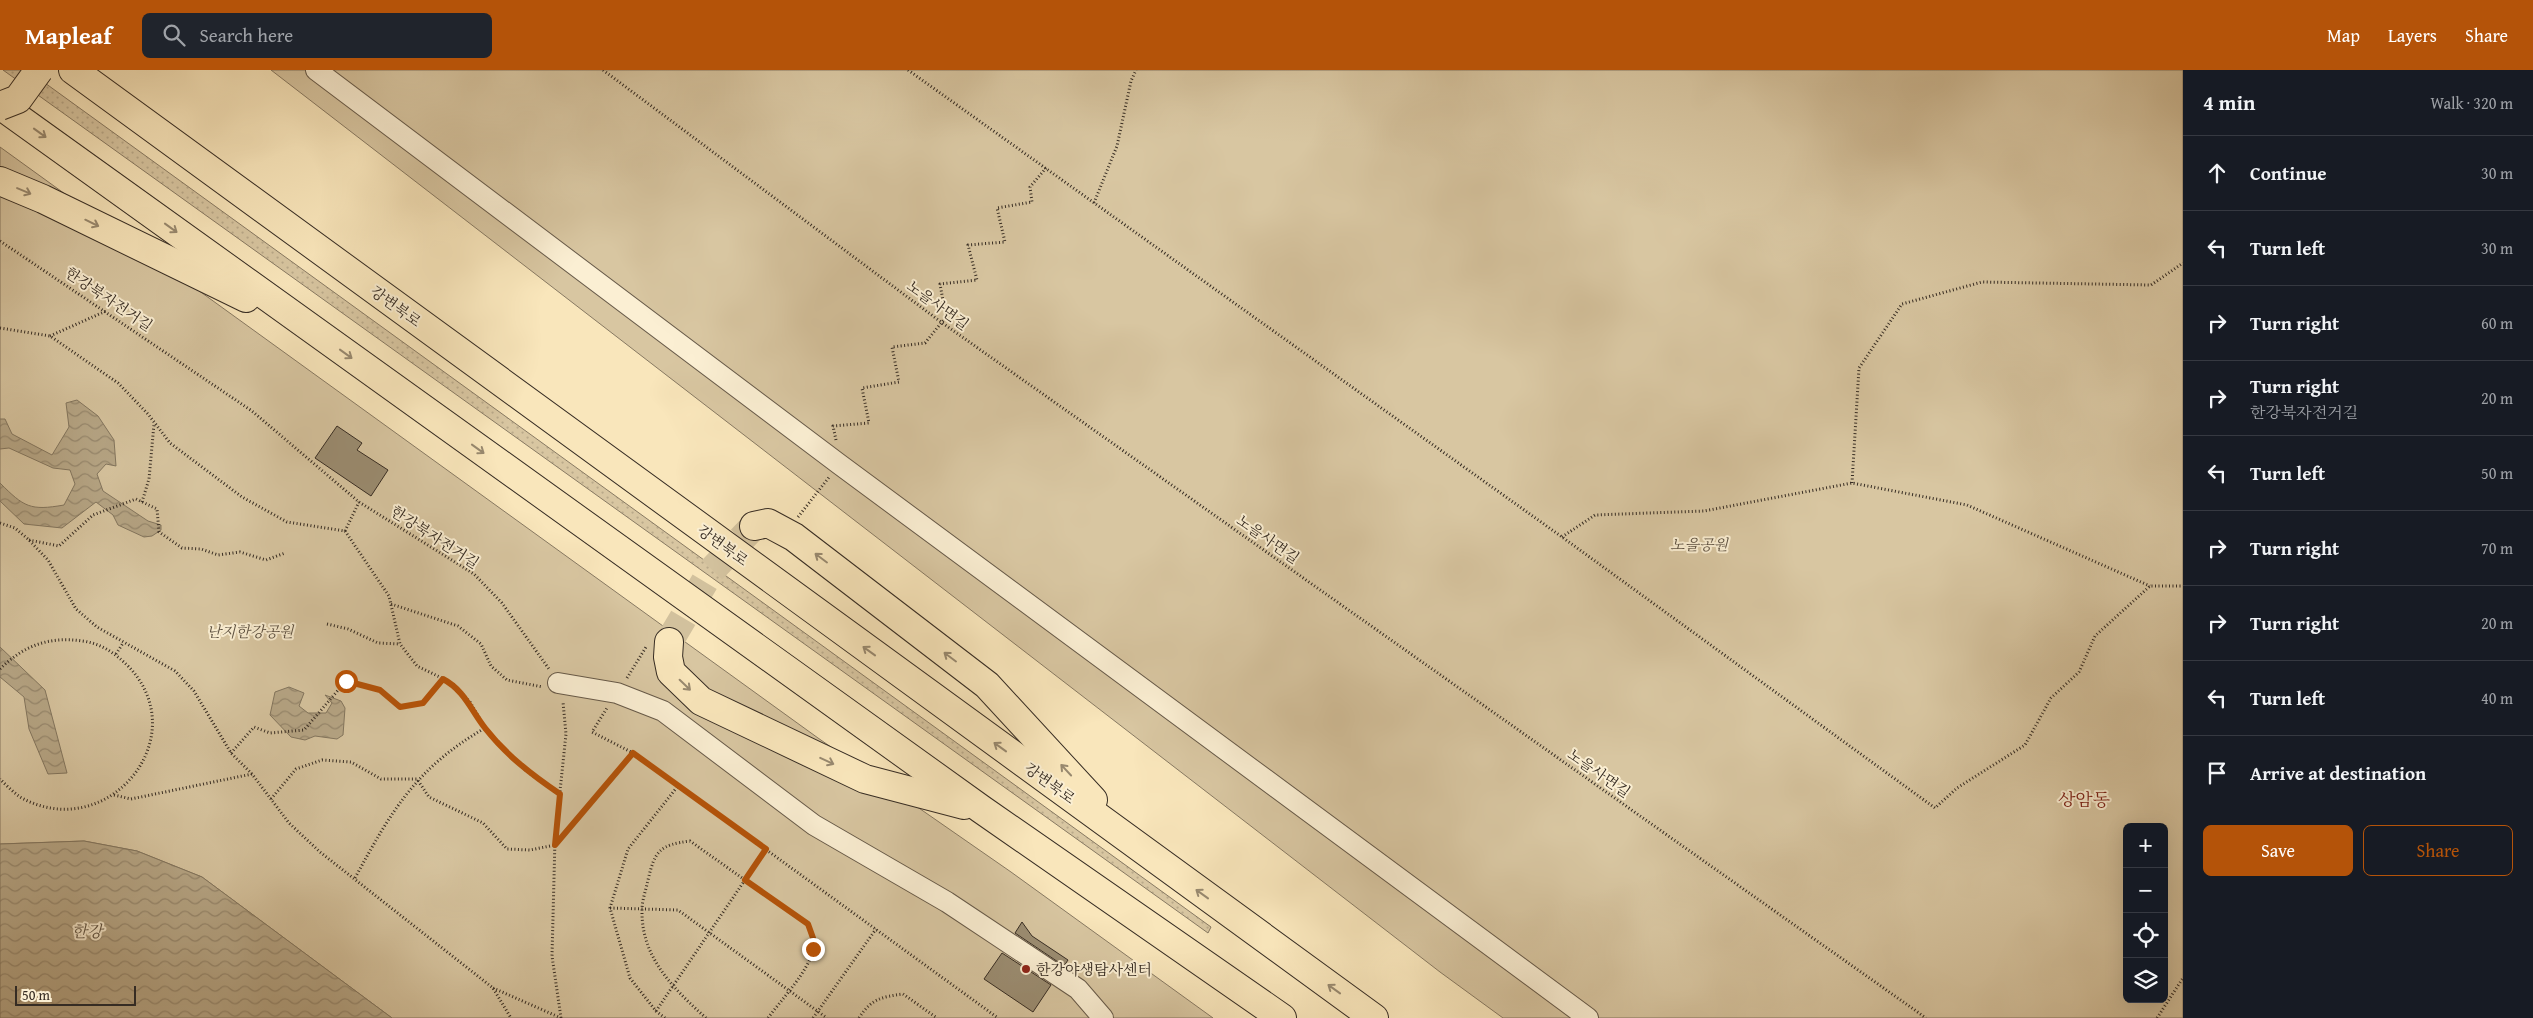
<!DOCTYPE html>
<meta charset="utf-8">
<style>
:root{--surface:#171b24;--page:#20242c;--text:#f1f3f6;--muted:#9ea1a6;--line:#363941;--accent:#b45309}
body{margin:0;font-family:"Gentium Book Plus","Noto Serif KR",serif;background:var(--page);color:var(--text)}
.controls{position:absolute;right:15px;bottom:15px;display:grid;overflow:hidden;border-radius:8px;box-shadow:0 5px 20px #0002}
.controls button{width:45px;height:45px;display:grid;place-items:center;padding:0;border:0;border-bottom:1px solid var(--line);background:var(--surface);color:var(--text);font:25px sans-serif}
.scale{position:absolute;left:15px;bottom:12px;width:121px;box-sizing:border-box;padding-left:5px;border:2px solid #362c23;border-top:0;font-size:14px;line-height:18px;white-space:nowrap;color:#362c23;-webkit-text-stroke:4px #fbefd3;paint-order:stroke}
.stop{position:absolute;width:15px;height:15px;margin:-11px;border:4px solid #b45309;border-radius:50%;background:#fff}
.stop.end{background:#b45309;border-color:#fff;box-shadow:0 1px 5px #0008}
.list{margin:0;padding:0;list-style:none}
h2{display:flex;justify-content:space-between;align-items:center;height:65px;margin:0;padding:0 20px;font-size:21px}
h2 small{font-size:16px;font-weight:400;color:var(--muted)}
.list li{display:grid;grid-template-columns:32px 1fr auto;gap:15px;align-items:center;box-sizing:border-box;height:75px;padding:0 20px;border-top:1px solid var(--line)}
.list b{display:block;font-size:19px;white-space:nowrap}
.list p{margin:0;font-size:16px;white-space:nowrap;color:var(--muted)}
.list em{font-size:16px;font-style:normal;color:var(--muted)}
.actions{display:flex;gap:10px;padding:15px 20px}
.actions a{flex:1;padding:11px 0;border:1px solid var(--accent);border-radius:8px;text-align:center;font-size:18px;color:var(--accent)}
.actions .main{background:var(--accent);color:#fff}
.icon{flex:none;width:28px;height:28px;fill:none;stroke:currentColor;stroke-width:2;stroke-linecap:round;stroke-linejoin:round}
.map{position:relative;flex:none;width:2183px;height:948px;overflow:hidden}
header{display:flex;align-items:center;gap:30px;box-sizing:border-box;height:70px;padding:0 25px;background:var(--accent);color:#fff}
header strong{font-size:24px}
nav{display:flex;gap:28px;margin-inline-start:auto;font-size:18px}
.search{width:350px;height:45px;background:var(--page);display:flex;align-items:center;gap:12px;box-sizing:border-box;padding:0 18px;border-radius:8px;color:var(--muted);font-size:19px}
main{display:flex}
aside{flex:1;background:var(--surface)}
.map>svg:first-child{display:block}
.grass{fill:url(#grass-dots);stroke:#877962}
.park{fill:#d8c6a1;stroke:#877962;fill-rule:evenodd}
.water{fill:url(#water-waves);stroke:#83765f}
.building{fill:#9b8d72;stroke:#362c23}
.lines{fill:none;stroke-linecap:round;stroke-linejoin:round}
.highway-tunnel{stroke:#d2c19d;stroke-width:28;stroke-dasharray:28 14;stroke-linecap:butt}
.minor-casing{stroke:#675a49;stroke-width:22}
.highway-casing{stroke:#362c23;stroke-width:30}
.path{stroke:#362c23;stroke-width:3;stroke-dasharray:1 2.5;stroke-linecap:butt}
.minor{stroke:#fbefd3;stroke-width:20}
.highway{stroke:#f9e6bb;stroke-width:28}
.highway-bridge-casing{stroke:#362c23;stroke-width:30;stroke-linecap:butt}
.highway-bridge{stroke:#f9e6bb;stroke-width:28}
.oneway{stroke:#98896f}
.route{stroke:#b45309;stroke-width:6}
.poi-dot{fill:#8f2418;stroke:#fbefd3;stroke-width:2}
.labels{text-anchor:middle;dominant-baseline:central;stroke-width:4;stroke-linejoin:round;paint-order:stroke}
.street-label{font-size:15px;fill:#362c23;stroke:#fbefd3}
.park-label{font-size:15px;font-style:italic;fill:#5e5242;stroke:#fbefd3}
.poi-label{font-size:15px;fill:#362c23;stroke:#fbefd3;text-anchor:start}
.water-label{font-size:16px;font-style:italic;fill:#5d5141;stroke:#fbefd3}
.quarter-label{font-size:18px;fill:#7a1f14;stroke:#fbefd3}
</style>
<header>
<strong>Mapleaf</strong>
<div class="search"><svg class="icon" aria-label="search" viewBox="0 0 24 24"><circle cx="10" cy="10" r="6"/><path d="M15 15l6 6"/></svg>Search here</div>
<nav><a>Map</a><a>Layers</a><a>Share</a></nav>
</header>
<main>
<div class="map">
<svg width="2183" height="948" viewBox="0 0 2183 948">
<defs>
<pattern id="grass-dots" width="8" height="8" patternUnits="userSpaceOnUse" patternTransform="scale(1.25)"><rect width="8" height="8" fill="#d8c6a1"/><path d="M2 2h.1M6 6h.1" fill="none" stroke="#baaa8a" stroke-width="1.8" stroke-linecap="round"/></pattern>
<pattern id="water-waves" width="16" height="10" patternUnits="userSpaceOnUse" patternTransform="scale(1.25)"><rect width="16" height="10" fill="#b7a787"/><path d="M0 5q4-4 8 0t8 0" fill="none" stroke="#96886e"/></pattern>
</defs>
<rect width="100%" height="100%" fill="#f9e6bb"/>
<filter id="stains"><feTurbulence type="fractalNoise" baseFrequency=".004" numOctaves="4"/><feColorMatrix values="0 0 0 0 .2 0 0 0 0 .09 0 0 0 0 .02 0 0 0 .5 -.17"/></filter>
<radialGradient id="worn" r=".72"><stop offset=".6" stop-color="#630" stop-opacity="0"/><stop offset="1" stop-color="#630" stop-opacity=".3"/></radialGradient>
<polygon class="grass" points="3,0 27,0 1211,857 1208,863"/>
<g class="park">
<path d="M271,0H2183V948H1503L1440,902ZM2127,757H2164V929H2127Z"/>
<polygon points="0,77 818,668 1011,802 1213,948 392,948 202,807 137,781 84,771 0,774"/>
</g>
<g class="water">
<path d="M77,330L98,346L114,370L116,396L106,394L97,404L103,421L148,451L161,455V460L152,466L144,467L118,455L113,445L96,432L62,458L24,454L0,431V413C24,437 30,441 64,435L75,414L70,400L53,398L9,378L0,379V349H5L12,364L52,385L69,357L66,333Z"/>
<polygon points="0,577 45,620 67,703 48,704 29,659 24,627 0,607"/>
<polygon points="289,617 304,623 299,636 308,643 326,643 332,633 325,625 341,631 345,638 343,665 337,669 315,666 305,670 291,667 270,645 275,622"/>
<polygon points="84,771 137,781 202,807 392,948 0,948 0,774"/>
</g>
<g class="building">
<polygon points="337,356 362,373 357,380 388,400 371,426 315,388"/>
<polygon points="1022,852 1032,866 1068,890 1064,896 1015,863"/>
<polygon points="1002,883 1051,915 1033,942 984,909"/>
</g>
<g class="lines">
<polyline class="highway-tunnel" points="669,572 711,501 754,456"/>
<g class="minor-casing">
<g id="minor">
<polyline points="316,0 839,394 1588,948"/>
<polyline points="558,613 617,623 663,641 814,755 947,832 1078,919 1103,948"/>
</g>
</g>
<g class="highway-casing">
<g id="highway">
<polyline points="73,0 1374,948"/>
<polyline points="0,35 981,739 1282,948"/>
<polyline points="0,111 43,129 246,228"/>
<polyline points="754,456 768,453 794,467 987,615 1093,730"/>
<polyline points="669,572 668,587 671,602 701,631 865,709 964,735"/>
</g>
</g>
<g class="path">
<polyline points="603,0 941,252 1926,948"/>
<polyline points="908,0 1562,467 1935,738 1957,718 2025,675 2051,628 2079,602 2095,566 2150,516 2183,516"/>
<polyline points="1094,133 1117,76 1131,11 1136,0"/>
<polyline points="0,171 252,341 359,432 474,504 502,533 549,599"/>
<polyline points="0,258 50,266 118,313 148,344 170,373 242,427 287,452 345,461 389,526 400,574 417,596 452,613 470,632 485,658 525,700 559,724"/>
<polyline points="50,266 106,241"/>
<polyline points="836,370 833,356 869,353 862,318 899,312 892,277 925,273 946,247 940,214 977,210 968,175 1005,172 997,138 1032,132 1030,117 1046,98"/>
<polyline points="1852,413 1859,298 1902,234 1982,212 2151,215 2183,193"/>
<polyline points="142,432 149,409 154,354"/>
<polyline points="798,447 830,406"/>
<polyline points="0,453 15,458 28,469 48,490 76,539 97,557 175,601 194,621 231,683 252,704 289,753 320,782 493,918 511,948"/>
<polyline points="345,461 359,432"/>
<polyline points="1562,467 1595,445 1704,441 1852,413 1967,435 2150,516"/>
<polyline points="29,470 59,476 93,445 136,429 157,439 159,462 182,478 201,479 218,485 240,482 266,490 285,483"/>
<polyline points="391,534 458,556 481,574 491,596 507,610 543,617"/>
<polyline points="327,554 348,559 378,573 400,574"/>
<polyline points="116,584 123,573"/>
<path d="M0,599C23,576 49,566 82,571C100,573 115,583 128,596C197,667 107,776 20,727C13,722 6,715 0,709"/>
<polyline points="627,608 646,577"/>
<polyline points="231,683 254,657 270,663 304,660 346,611 380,620 400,637 423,633 443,609"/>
<polyline points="633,683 998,948"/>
<polyline points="114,725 131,729 252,704"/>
<polyline points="271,729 296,699 322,690 351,692 381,709 417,709 429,727 483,753 507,779 530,780 555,775 633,683 592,662 607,638"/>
<path d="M355,808C392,740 416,698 485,658"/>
<polyline points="610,838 678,840 827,948"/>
<polyline points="493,918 561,948"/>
<polyline points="656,941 766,779"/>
<polyline points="561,948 552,886 555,769 566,664 563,632"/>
<polyline points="665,948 656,941 630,908 610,838 628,779 678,716"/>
<path d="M706,948C674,919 641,888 642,840C642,830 646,820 648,810C655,780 660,775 690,771L807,854C811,863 815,871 813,880C808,902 781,930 768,948"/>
<polyline points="813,948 876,859"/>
<path d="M859,948C871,929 881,927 903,924L937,948"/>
<polyline points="2157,948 2183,908"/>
</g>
<use href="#minor" class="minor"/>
<use href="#highway" class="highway"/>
<g class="highway-bridge-casing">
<polyline id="highway-bridge" points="0,36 18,29 39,0"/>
</g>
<use href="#highway-bridge" class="highway-bridge"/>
</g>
<defs><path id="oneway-shaft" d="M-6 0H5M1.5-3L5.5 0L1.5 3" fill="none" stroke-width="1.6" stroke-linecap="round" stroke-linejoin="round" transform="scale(1.25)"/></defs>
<g class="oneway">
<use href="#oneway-shaft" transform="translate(40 63) rotate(36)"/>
<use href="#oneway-shaft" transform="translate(24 121) rotate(23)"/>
<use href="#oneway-shaft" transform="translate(92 153) rotate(26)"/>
<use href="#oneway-shaft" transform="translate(171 158) rotate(36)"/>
<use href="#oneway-shaft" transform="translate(346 284) rotate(36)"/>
<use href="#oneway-shaft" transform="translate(478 379) rotate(36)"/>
<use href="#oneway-shaft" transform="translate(821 488) rotate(-143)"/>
<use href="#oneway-shaft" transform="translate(869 581) rotate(-144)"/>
<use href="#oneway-shaft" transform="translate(950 587) rotate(-143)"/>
<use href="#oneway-shaft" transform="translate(685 615) rotate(44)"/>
<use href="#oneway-shaft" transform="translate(1000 677) rotate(-144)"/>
<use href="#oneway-shaft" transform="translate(827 691) rotate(25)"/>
<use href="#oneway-shaft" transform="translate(1066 700) rotate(-133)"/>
<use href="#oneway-shaft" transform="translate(1202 824) rotate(-144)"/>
<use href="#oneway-shaft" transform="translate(1334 919) rotate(-144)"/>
</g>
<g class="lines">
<path class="route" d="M346,611L380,620L400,637L423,633L443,609C464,620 471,640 485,658C506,685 532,705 560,724L555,775L633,683L766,779L745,810L808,854L813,868V879"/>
</g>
<circle class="poi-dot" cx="1026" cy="899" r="5"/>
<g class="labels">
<g class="street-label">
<text transform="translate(109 229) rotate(34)">한강북자전거길</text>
<text transform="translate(938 235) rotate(36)">노을사면길</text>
<text transform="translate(396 236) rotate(36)">강변북로</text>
<text transform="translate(435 467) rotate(33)">한강북자전거길</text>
<text transform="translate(1268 469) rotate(35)">노을사면길</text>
<text transform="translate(723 475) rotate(36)">강변북로</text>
<text transform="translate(1599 703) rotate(35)">노을사면길</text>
<text transform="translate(1050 713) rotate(36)">강변북로</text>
</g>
<g class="park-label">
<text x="1699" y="474">노을공원</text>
<text x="250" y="561">난지한강공원</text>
</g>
<g class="poi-label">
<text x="1036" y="899">한강야생탐사센터</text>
</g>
<g class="water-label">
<text x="87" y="861">한강</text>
</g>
<g class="quarter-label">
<text x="2084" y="729">상암동</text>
</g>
</g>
<rect width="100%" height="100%" filter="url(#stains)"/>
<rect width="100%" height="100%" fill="url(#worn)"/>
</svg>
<div class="controls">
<button>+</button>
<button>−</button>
<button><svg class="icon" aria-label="locate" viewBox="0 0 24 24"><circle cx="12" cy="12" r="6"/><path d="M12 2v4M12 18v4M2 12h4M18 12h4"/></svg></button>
<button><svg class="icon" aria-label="layers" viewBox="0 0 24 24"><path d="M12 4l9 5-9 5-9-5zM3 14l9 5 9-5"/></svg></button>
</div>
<div class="scale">50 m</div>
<div class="stop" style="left:346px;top:611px"></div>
<div class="stop end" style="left:813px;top:879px"></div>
</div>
<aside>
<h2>4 min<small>Walk · 320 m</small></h2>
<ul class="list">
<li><svg class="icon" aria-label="ahead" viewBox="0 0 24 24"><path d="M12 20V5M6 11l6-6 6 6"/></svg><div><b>Continue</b></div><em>30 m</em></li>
<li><svg class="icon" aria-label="left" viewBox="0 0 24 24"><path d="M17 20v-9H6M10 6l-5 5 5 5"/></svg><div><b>Turn left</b></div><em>30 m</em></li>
<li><svg class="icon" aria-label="right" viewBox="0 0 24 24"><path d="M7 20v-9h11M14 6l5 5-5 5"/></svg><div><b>Turn right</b></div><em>60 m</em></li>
<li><svg class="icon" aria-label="right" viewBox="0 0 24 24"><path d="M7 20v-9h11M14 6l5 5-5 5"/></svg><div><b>Turn right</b><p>한강북자전거길</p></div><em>20 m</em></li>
<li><svg class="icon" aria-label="left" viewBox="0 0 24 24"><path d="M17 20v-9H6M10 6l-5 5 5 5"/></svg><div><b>Turn left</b></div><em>50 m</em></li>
<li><svg class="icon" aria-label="right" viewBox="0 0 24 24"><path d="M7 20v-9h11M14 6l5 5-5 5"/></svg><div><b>Turn right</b></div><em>70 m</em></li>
<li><svg class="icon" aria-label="right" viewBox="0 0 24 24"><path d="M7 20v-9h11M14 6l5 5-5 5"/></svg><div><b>Turn right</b></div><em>20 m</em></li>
<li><svg class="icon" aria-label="left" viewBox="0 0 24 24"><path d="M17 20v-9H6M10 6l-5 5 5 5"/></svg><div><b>Turn left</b></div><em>40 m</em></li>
<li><svg class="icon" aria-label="arrive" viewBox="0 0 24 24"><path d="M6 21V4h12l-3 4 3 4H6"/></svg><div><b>Arrive at destination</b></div></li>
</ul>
<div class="actions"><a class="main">Save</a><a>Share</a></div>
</aside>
</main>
